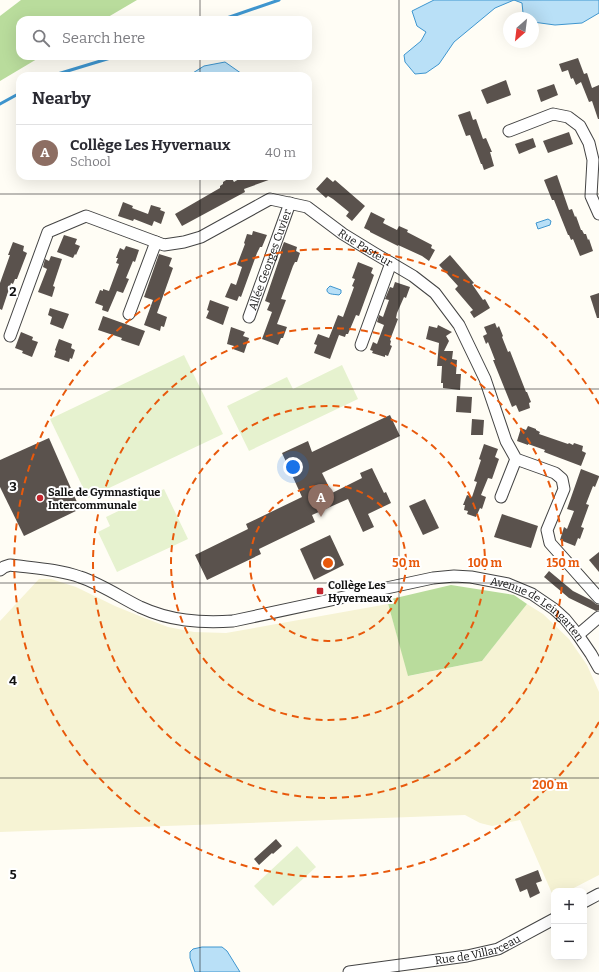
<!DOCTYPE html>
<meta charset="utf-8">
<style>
:root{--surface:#fff;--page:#f2f2f3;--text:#2b2b33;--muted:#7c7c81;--line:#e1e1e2;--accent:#0f766e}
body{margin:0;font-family:Bitter,serif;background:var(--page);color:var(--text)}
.controls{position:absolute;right:12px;bottom:12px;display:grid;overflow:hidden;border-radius:8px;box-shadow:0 4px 16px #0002}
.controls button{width:36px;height:36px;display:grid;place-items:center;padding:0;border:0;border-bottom:1px solid var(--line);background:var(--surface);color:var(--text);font:20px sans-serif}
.compass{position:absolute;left:503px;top:12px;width:36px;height:36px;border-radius:50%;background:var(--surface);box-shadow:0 4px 16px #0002;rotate:208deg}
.you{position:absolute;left:293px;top:467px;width:14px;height:14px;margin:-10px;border:3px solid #fff;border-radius:50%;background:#1a73e8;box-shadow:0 0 0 6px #1a73e833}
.badge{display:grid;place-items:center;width:26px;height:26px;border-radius:50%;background:var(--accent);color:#fff;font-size:13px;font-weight:700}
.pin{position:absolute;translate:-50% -33px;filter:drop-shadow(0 1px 2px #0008)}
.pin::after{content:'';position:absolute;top:21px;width:14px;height:12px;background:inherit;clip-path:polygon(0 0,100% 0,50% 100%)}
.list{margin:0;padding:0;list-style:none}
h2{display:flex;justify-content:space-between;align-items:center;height:52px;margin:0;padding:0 16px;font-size:17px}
h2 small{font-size:13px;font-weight:400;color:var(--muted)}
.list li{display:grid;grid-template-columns:26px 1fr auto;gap:12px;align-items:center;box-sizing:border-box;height:56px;padding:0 16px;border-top:1px solid var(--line)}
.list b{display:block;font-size:15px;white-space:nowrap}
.list p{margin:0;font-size:13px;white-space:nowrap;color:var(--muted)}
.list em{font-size:13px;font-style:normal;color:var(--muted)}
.icon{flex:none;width:22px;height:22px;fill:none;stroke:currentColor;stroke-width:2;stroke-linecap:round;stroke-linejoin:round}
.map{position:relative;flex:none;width:599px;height:972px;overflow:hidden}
.search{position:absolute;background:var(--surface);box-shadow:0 4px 16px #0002;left:16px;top:16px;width:296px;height:44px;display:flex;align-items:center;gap:10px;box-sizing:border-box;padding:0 14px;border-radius:12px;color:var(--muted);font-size:15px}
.panel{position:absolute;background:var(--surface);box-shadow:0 4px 16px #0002;left:16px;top:72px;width:296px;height:108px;border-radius:12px}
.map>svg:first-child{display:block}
.farmland{fill:#f6f3d4}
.forest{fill:#b9dc9c}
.pitch{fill:#e6f2cf}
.water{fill:#b9e0f7;stroke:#3f96cf}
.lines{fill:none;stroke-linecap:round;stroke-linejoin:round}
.stream{stroke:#3f96cf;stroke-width:3}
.building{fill:#5a524d}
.minor-casing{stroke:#444;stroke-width:13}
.minor{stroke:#fff;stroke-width:11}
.grid{fill:none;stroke:#111;stroke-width:1;stroke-opacity:0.55}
.ring{fill:none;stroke:#e8590c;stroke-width:2;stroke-dasharray:7 5}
.poi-dot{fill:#c4262e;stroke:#fff;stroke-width:1.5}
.labels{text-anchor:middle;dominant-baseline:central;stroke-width:4;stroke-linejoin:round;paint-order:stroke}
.street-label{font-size:11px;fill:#111;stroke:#fff}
.poi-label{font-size:11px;font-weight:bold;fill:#111;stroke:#fff;text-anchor:start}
.grid-label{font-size:13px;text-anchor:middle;font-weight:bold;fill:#111;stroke:#fff;stroke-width:4;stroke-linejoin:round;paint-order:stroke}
.centre{fill:#e8590c;stroke:#fff;stroke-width:2}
.ring-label{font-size:12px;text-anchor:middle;font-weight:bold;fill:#e8590c;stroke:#fff;stroke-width:4;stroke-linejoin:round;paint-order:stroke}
</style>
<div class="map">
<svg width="599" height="972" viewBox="0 0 599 972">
<rect width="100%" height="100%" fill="#fffdf5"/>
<polygon class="farmland" points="39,579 51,579 76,587 115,606 142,617 168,627 194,632 226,633 388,604 409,676 482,661 527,604 543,614 569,639 587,665 599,692 599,875 568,891 554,891 554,898 520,820 492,826 480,823 465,815 0,832 0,621"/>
<g class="forest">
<polygon points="21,0 137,0 103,20 20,20 20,56 42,56 0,81 0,16"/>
<polygon points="451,585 514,595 527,604 482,661 408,676 387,600"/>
</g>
<g class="pitch">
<polygon points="184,355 223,434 88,498 50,419"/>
<polygon points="342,365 358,399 249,451 227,406 287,377 293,389"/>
<polygon points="164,489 188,539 117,572 98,532 110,526 106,517"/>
<polygon points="297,846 316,867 273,906 254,886"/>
</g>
<g class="water">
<polygon points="434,0 514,0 495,8 454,42 439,64 426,73 415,74 405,62 404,55 421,41 426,32 417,26 412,11"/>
<polygon points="514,0 599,0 599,13 582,23 555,25 533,22 533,18 529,18 523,13 522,3"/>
<polygon points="225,62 245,76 188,76 204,66"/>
<polygon points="548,219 551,221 550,225 538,229 536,223"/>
<path d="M330,286L341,290V293L339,295C334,294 326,295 327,289Z"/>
<polygon points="202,947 222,947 227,951 240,972 195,972 190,958 190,952 193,949"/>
</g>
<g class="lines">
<g class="stream">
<polyline points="221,20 279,0"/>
<polyline points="51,76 117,56"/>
<polyline points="0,104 20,93"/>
</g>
</g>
<g class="building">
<polygon points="578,58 584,74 587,73 592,88 599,85 599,119 598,119 592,101 589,102 581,82 576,85 573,78 571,79 568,70 562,72 559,64"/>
<polygon points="506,80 511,95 487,104 481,90"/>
<polygon points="554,84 558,95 541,102 537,90"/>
<polygon points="470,111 473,120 476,119 483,139 486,138 492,152 490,152 494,166 484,170 482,164 481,164 470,135 466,136 458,115"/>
<polygon points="569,132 573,144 548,153 543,141"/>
<polygon points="533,138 536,147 519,154 515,144"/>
<polygon points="557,175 569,210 572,209 575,217 576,216 581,230 582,230 584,234 586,234 588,240 589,239 593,251 580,256 573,239 571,240 569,235 568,235 554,200 552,200 544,180"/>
<polygon points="244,176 277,176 277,177 244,189 245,192 182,226 175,214 220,188 220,186 223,184 223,182 231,177 234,182"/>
<polygon points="327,177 333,182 335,180 365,206 352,221 346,216 349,212 333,199 328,196 326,198 316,189"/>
<polygon points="123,202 133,206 132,208 148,214 151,205 161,208 160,210 165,212 161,224 154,221 152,226 134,219 133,221 118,216"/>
<polygon points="371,212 385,219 383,223 397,230 399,226 408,230 407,232 432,245 431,248 435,250 429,261 422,256 398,245 398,246 370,232 370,231 364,228"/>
<polygon points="253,231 267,235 262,247 260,247 257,253 241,297 239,296 237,301 225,297 231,283 236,285 242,267 237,265 245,244 244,243 247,234 252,235"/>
<polygon points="64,235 77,239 75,244 80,246 76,255 75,254 73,258 57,252"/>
<polygon points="13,242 24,246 23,251 27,253 17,279 15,279 13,284 11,283 2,310 0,309 0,283 10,255 8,255"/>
<polygon points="284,242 297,247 296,251 300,253 297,262 295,262 293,266 281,299 286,300 277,324 287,327 283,338 281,338 278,345 262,339 272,312 267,310 270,303 265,301 281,254 280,253"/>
<polygon points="126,246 139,250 135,262 133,261 126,278 129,279 123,293 117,291 108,312 102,310 103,306 95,303 100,290 103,291 103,289 109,291 119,264 116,263 118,258 116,258 120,248 124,250"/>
<polygon points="159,254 172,258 169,266 173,268 157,313 167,317 164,327 161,326 160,331 144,325 153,300 144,297"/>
<polygon points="450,255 474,283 472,284 483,300 485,299 490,308 474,318 470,312 473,310 455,289 458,286 439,265"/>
<polygon points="51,256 62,259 53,286 55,287 52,297 38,292 47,269 43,267 45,259 49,261"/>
<polygon points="358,262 373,268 371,273 374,275 359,316 356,315 348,334 346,334 345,337 339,335 330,359 314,353 317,345 314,344 318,334 329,338 338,315 343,317 354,287 352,286 355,279 352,278"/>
<polygon points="395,282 410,287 406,298 404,297 397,313 396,318 398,319 390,340 391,341 390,345 392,346 388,356 385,355 385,357 372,353 373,351 370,350 373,342 377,344 384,325 377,322 379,315 383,317 389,300 385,299 390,287 393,288"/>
<polygon points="599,293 599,318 597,318 590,296"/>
<polygon points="210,300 229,307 223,325 206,318 209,311 207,310"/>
<polygon points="50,308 69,314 63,329 50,324 52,317 48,315"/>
<polygon points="103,316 145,331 139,346 121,340 122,338 98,330"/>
<polygon points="495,323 497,328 499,326 503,336 502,337 508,352 510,351 526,392 527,392 531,402 529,403 530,408 519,412 516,405 512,407 493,360 495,360 488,342 486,344 483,336 487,334 484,327"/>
<polygon points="438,325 452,332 446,336 449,341 444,351 453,351 452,359 457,360 456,374 461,374 460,390 443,388 443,383 441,383 442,366 437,366 439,343 426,339 429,326 437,328"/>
<polygon points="231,327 245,332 243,336 249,338 244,353 233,349 234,346 227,344"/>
<polygon points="21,332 33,337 32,340 38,342 32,357 22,353 23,351 15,348"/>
<polygon points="59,339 72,344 71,348 75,350 72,359 70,358 69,362 54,357 56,351 55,350"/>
<polygon points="457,396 472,397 471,413 456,412"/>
<polygon points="390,415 400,436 322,473 332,493 362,478 360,473 372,468 384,493 386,492 391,503 368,514 374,527 363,532 348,499 312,515 315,522 259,549 261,554 207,580 195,555 248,529 246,524 302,497 282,453 308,441 312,452"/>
<polygon points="472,419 484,420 483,435 471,435"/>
<polygon points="528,426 536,429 536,430 540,432 539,434 568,444 569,443 573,445 574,443 583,446 582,451 586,453 581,466 544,452 545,450 528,444 528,445 517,441 521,428 526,430"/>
<polygon points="49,438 80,509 24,536 0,487 0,460"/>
<polygon points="484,444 498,449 495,457 499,459 492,479 488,478 481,495 486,497 482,509 480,508 476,517 467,514 468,511 464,510 465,505 463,505 467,495 472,497 477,482 474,481 481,460 479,459"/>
<polygon points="581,469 599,476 599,477 595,487 593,486 586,504 589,505 581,527 584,528 580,539 578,538 575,546 560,540 564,527 567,529 574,511 567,509"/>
<polygon points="425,499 439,528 423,535 409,506"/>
<polygon points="502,514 538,526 531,548 494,537"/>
<polygon points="330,535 344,565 314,580 300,549"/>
<polygon points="599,552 599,572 589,560"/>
<polygon points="549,571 573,591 591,600 596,604 599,605 599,610 596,611 569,598 544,577"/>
<polygon points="276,839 282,846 273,854 272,853 259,865 254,859"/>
<polygon points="538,870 542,881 536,883 540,893 530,898 527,889 520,892 515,879"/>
</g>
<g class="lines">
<g class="minor-casing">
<g id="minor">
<polyline points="509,131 553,114 568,117 580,126 589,143 593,160 591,196 599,214"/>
<polyline points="129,314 156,242"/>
<path id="s1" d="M249,317L290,203"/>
<path id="s2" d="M10,336L48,232L86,216L164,245L184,242L201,237L270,199L307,207L343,234L374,253L413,276L435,293L459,325L485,379L506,441L516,459L555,473L562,479L564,489L547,530L550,543L599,598"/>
<polyline points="361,345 391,263"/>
<polyline points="501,497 516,459"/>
<path id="s3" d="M0,570L4,567L10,565C33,568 58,569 80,577C101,584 120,597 140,607C170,621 200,623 233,621L433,578L454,576L471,577L508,584L532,594L554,609L565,619L578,635L591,654L599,668"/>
<polyline points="578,635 599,617"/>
<polyline points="584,902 599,894"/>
<path id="s4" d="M349,972L467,956L498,949L554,919"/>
</g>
</g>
<use href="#minor" class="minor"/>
</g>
<path class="grid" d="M200,0V20M399,0V972M200,56V76M200,176V972M0,194H599M0,389H599M0,583H599M0,778H599"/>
<g class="ring">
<circle cx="328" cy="563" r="78"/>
<circle cx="328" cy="563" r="157"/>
<circle cx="328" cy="563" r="235"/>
<path d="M599 722A314 314 0 1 1 599 404"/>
</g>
<g class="poi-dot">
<circle cx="40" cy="498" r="4"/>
<rect x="316" y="587" width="8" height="8" rx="2"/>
</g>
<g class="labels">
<g class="street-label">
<text stroke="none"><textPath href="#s2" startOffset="461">Rue Pasteur</textPath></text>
<text stroke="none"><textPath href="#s1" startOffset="61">Allée Georges Cuvier</textPath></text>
<text stroke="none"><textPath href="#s3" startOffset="563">Avenue de Leingarten</textPath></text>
<text stroke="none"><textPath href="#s4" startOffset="131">Rue de Villarceau</textPath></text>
</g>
<g class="poi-label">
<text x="48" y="492">Salle de Gymnastique<tspan x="48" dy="13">Intercommunale</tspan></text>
<text x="328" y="585">Collège Les<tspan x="328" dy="13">Hyverneaux</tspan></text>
</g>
</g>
<g class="grid-label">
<text x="13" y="296">2</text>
<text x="13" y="491">3</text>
<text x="13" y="685">4</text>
<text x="13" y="879">5</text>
</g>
<circle cx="328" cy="563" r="6" class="centre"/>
<g class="ring-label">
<text x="406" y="567">50 m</text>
<text x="485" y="567">100 m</text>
<text x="563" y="567">150 m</text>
<text x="550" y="789">200 m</text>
</g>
</svg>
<div class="controls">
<button>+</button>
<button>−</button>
</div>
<svg class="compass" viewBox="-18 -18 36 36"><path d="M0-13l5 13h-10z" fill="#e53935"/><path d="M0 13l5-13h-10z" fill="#7c7c81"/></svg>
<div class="you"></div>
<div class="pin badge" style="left:321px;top:517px;background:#8d6e63">A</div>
<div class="search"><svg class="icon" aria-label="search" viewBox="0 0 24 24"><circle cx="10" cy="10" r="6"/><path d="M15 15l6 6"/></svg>Search here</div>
<section class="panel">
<h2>Nearby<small></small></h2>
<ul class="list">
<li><span class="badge" style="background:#8d6e63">A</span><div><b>Collège Les Hyvernaux</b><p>School</p></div><em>40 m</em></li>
</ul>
</section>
</div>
